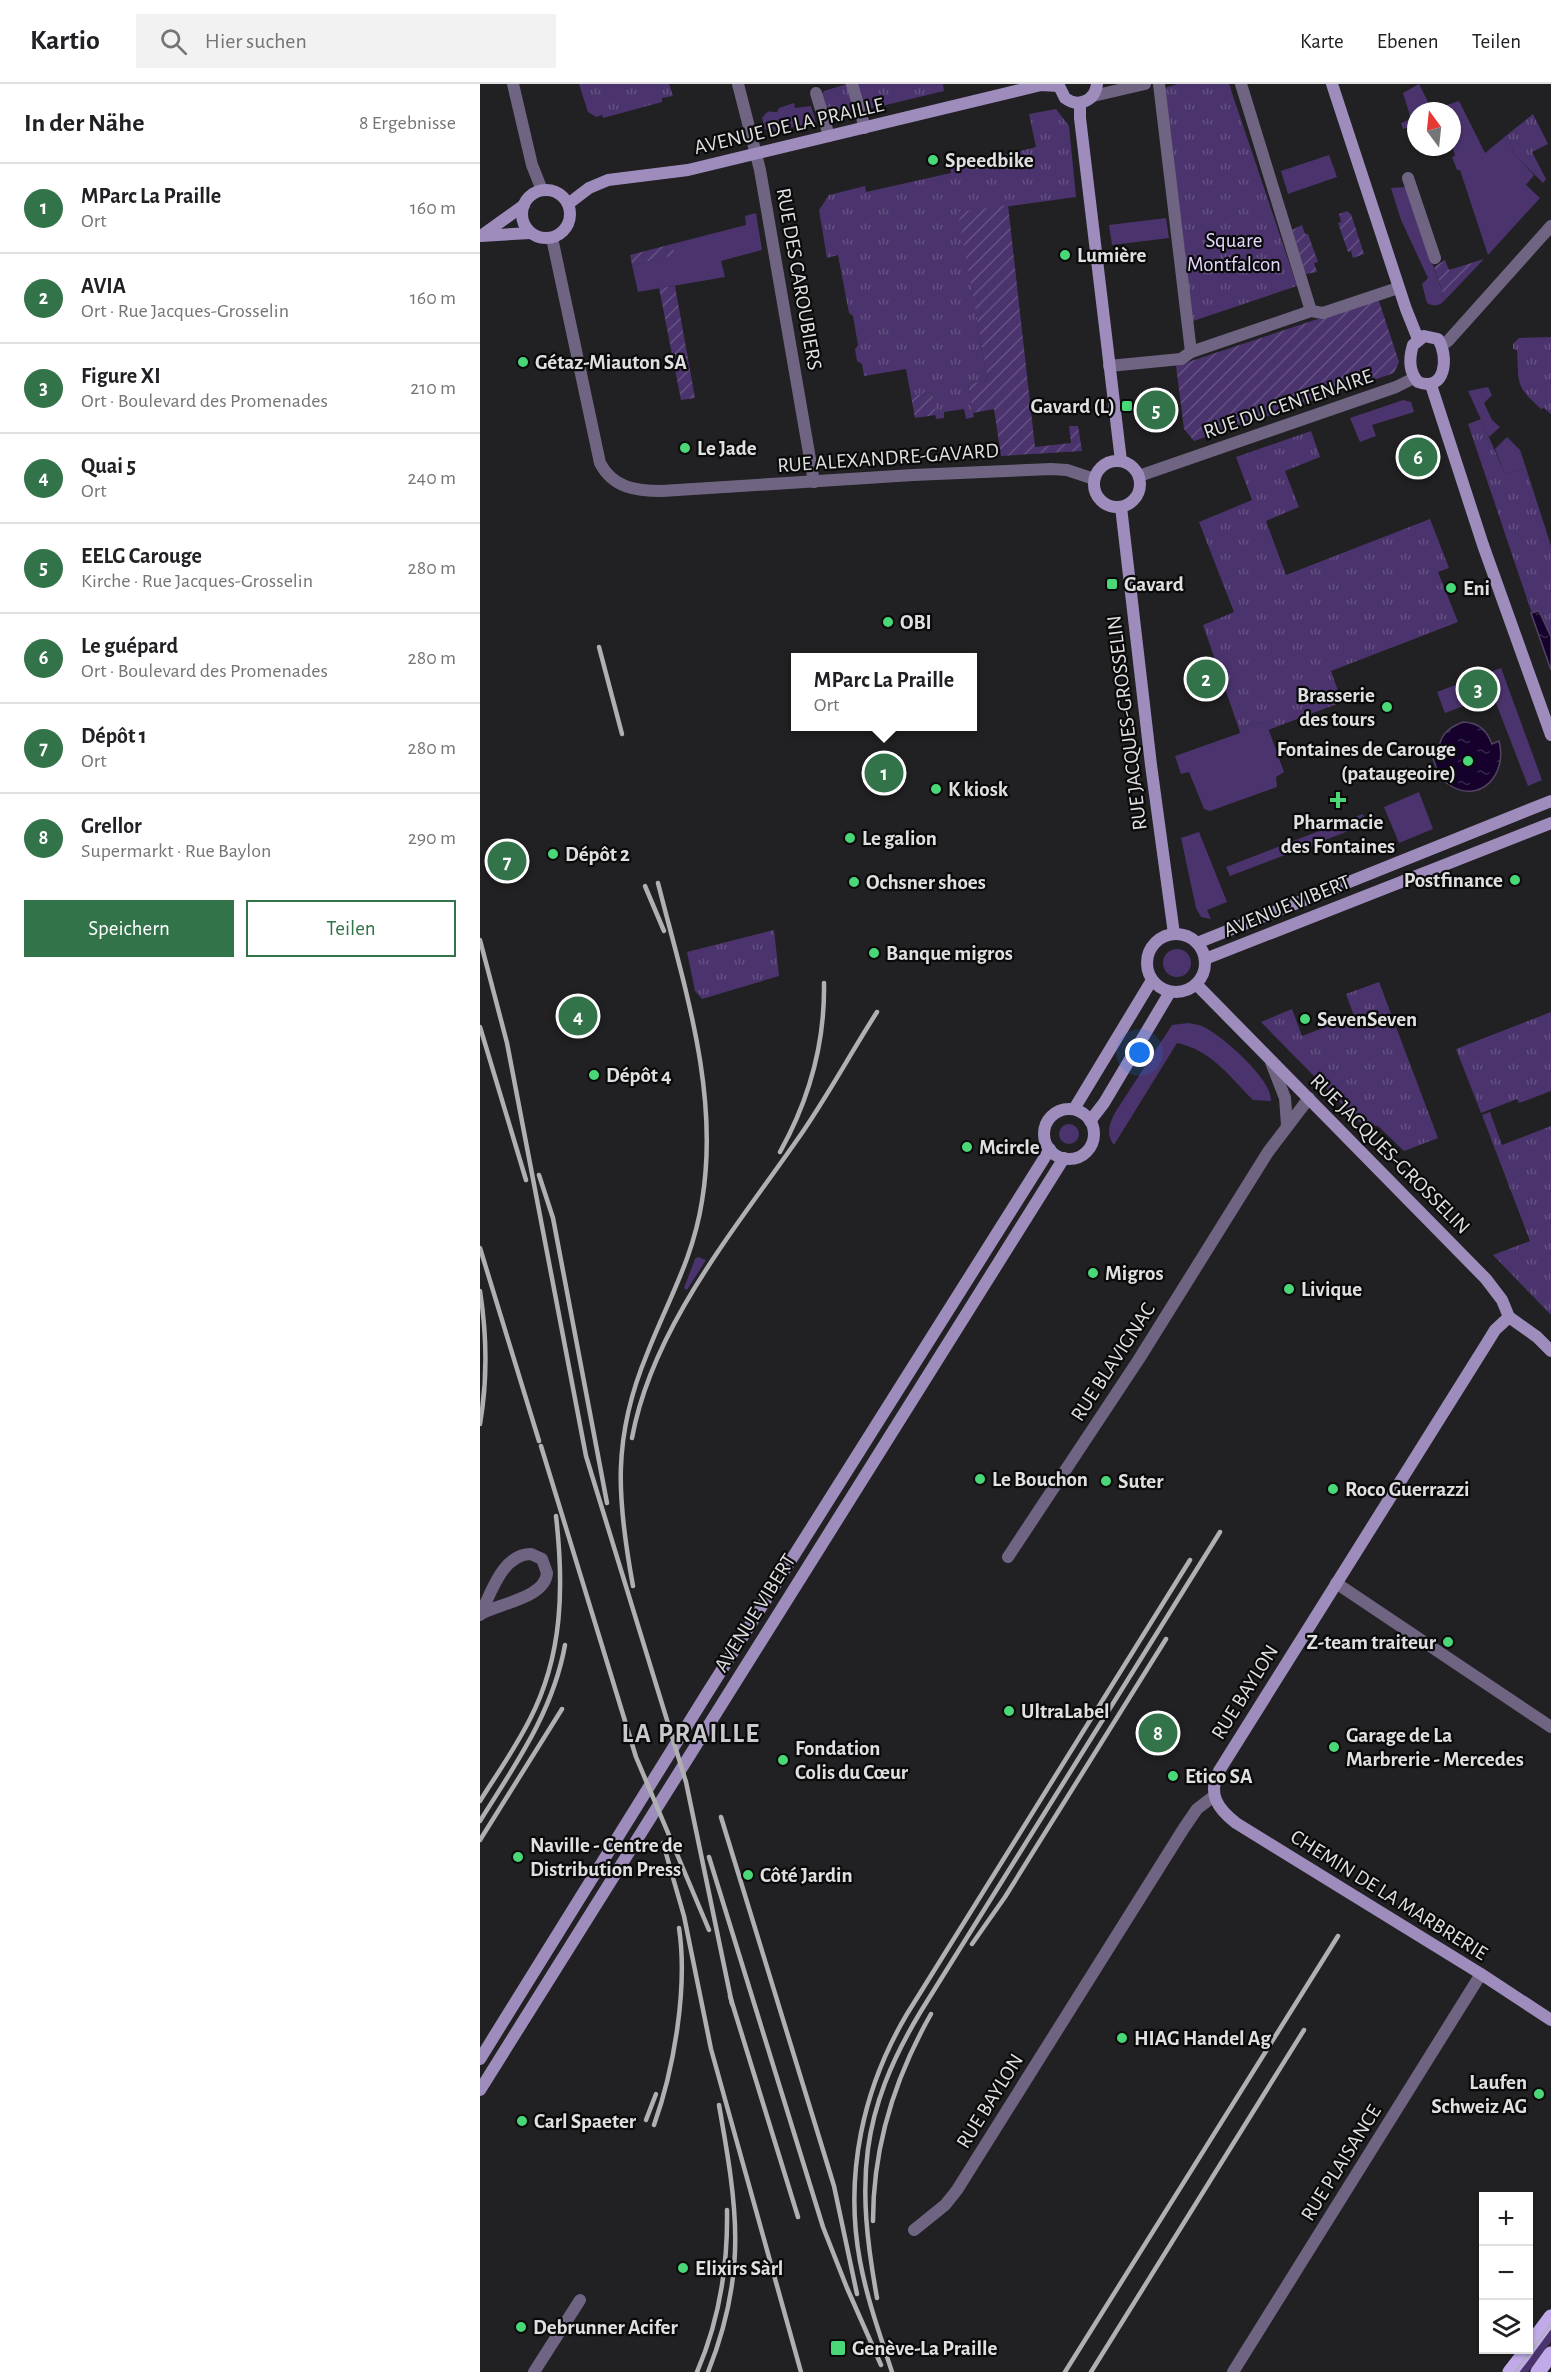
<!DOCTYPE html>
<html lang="de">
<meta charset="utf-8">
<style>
:root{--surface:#fff;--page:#f2f2f2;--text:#202124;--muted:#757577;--line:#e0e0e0;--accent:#337349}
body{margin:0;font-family:"Alegreya Sans",sans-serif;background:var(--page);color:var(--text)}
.controls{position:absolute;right:18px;bottom:18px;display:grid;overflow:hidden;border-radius:0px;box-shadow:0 2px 4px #0004}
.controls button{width:54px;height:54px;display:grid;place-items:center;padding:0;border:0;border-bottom:2px solid var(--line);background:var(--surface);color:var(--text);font:30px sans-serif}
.compass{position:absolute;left:927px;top:18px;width:54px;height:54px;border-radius:50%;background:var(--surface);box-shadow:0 2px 4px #0004;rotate:345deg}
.you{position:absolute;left:660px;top:969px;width:21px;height:21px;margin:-15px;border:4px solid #fff;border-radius:50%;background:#1a73e8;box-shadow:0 0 0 9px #1a73e833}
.badge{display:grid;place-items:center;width:39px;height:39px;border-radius:50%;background:var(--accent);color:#fff;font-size:20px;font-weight:700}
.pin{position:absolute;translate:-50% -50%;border:3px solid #fff;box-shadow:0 2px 6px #0006}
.popup{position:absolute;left:311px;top:569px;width:186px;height:78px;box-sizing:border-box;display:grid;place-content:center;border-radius:0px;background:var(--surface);filter:drop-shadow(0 2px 4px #0005);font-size:20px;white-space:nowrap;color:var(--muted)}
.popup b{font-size:22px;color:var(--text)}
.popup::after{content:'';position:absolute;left:50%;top:100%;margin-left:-12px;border:12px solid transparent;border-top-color:var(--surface)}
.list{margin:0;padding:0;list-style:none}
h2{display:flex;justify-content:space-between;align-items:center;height:78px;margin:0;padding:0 24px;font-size:26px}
h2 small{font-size:20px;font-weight:400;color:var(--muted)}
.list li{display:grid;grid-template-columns:39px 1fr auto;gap:18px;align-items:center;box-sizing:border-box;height:90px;padding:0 24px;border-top:2px solid var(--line)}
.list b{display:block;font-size:22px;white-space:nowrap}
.list p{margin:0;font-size:20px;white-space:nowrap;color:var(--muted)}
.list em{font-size:20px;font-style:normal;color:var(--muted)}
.actions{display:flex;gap:12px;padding:18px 24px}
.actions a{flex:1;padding:14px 0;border:2px solid var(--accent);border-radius:0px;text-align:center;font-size:21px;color:var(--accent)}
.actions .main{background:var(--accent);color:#fff}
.icon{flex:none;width:33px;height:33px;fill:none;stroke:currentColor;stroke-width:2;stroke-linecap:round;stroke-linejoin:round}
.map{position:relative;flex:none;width:1071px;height:2288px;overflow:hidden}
header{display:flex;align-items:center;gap:36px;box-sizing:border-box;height:84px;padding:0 30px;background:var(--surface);border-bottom:2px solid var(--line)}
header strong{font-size:28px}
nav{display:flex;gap:33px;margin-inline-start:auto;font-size:21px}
.search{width:420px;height:54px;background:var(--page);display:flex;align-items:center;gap:15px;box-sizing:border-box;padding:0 21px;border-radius:0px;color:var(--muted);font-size:22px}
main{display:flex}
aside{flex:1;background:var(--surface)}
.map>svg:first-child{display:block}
.grass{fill:#4b346d}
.park{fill:url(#park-tufts)}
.garden{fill:url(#garden-furrows)}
.water{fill:url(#water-ripples);stroke:#534463;stroke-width:1.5}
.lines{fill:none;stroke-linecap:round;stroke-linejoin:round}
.street{stroke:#6f6583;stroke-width:12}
.secondary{stroke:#9d8cbc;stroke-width:12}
.primary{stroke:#c0aae9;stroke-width:15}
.tram{stroke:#b0b0b2;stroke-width:1.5}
.rail{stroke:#b0b0b2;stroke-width:4.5}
.poi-dot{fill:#4ad777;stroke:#0a0a0b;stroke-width:2}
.labels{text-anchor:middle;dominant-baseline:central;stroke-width:4.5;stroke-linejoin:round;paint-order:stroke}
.street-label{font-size:21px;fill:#e0e0e2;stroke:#0a0a0b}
.poi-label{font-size:21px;font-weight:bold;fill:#e0e0e2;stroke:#0a0a0b;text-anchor:start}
.park-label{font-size:21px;fill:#e4d7fe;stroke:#0a0a0b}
.district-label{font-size:27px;font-weight:bold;letter-spacing:1.5px;fill:#c9c8cc;stroke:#0a0a0b}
</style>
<header>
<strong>Kartio</strong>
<div class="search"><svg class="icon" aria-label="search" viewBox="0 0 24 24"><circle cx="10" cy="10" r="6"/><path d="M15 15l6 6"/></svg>Hier suchen</div>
<nav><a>Karte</a><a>Ebenen</a><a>Teilen</a></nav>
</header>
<main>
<aside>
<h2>In der Nähe<small>8 Ergebnisse</small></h2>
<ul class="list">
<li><span class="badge">1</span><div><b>MParc La Praille</b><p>Ort</p></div><em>160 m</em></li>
<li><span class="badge">2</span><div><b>AVIA</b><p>Ort · Rue Jacques-Grosselin</p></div><em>160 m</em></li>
<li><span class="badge">3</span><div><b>Figure XI</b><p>Ort · Boulevard des Promenades</p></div><em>210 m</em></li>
<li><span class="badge">4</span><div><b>Quai 5</b><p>Ort</p></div><em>240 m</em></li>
<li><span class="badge">5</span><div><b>EELG Carouge</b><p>Kirche · Rue Jacques-Grosselin</p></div><em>280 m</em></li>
<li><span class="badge">6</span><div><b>Le guépard</b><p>Ort · Boulevard des Promenades</p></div><em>280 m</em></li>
<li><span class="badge">7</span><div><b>Dépôt 1</b><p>Ort</p></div><em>280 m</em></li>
<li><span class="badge">8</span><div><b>Grellor</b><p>Supermarkt · Rue Baylon</p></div><em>290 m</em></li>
</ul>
<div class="actions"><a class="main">Speichern</a><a>Teilen</a></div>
</aside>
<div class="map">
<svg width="1071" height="2288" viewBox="0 0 1071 2288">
<defs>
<pattern id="park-tufts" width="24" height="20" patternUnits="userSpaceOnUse" patternTransform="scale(1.5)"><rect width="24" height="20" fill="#4b346d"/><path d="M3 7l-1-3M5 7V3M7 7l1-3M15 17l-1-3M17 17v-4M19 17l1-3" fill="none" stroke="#655182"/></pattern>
<pattern id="garden-furrows" width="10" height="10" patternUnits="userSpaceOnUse" patternTransform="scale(1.5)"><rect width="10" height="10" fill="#4b346d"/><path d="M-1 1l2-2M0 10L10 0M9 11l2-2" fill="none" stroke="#655182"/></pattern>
<pattern id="water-ripples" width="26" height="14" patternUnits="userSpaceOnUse" patternTransform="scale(1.5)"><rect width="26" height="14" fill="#16012d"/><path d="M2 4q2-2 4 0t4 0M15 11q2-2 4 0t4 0" fill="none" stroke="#38264b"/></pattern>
</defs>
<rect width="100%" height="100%" fill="#212022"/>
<g class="grass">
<polygon points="939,0 952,26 979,17 1005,69 1027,51 1035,71 1054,91 1046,101 1060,114 1008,171 980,86 977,86 972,73 975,72 972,61 972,27 936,27 936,41 923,45 921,39 931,35 923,9"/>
<path d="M314,19L315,24L331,22L336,38L296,47L290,48L285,45L282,34C289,25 288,28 297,28L299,24Z"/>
<polygon points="849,71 857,93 808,110 801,87"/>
<path d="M926,103L965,216C960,222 954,223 947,219L942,200L948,194L921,136L911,104Z"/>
<polygon points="276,129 282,166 241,177 245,193 158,208 152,181 194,171 192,160 266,141 265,132"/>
<polygon points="686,134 689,154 632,161 629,141"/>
<polygon points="1008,303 1012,311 1004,319 1012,336 1020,343 1009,353 988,307"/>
<polygon points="923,316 931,318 934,328 892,341 896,352 880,358 870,334"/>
<polygon points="1027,353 1040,366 1046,384 1025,390 1015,365"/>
<polygon points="1021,584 1062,696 1048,702 1013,611 965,629 957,608"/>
<polygon points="777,638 787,641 804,688 796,693 797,703 730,727 724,725 709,688 701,690 695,672 760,649 759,645"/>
<polygon points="939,708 953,745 919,759 904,723"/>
<polygon points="883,730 887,740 750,792 746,783"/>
<polygon points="719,748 747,818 727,826 731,835 721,833 716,824 701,754"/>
<circle cx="697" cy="879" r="14"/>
<path d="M708,939C714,940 721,941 726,944C744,954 793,996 791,1017L773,1016C749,992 731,966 697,959L634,1061C625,1050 630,1038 636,1027L692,941Z"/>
<circle cx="589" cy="1050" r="10"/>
<polygon points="218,1173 226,1176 207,1206 204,1204 215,1175"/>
<polygon points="1071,2246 1071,2258 1048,2288 1039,2288"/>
</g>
<g class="park">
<polygon points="99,0 189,0 193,12 182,14 182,18 123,34 122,31 116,33 108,28"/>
<polygon points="367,0 463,0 464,7 348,35 341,12 344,7"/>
<polygon points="697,0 749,0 817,202 713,237 685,4"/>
<polygon points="576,25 589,42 596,113 479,129 508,296 488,300 494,333 486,335 484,325 464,328 464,334 456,335 452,308 431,312 426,285 384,292 382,280 377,277 375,265 378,261 373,232 369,229 358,171 347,174 339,126 349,111 385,102 386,108 471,89 470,84 556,63 549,30"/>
<polygon points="1053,30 1068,60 1052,68 1066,95 1063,99 1035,71 1027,51"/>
<path d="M1071,253V330L1064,324L1061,325C1035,301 1039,301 1037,266L1033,265V260L1039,254Z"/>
<polygon points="1001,335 1025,390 1046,384 1071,462 1071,586 988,340"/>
<polygon points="831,347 840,373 805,387 819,423 786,437 806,491 950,435 969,484 958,488 978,538 851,587 862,618 788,646 787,641 777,638 759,645 723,541 754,528 719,438 772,416 756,373"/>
<polygon points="294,846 299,892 222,915 215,907 207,868"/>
<polygon points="899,898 958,1054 924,1067 898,1042 880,1039 781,938 812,925 822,952 874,932 866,910"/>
<polygon points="1071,928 1071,1007 1039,1019 1037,1015 1001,1029 976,965"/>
<polygon points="1010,1028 1022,1061 1071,1042 1071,1231 1013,1171 1050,1157 1002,1031"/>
</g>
<g class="garden">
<polygon points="528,121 555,363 591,359 589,342 598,342 602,367 521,372 514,325 493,329 488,300 508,296 478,128"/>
<polygon points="867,127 871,130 884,170 873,174 871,167 868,168 858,139 861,138 859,130"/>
<polygon points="822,141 825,150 828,150 838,178 834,179 837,188 826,190 812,146"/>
<polygon points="192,160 195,171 152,181 150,171"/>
<polygon points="1004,175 965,216 954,183 965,176 969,186"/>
<polygon points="195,202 215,314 201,316 179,204"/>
<polygon points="895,216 899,217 919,278 914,289 714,357 704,345 696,282"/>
<polygon points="452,308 456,331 435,334 431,312"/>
</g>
<g class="water">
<polygon points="1059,527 1071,553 1071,586 1051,529"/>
<path d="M983,638C999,639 1006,645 1012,660L1019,657C1028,690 1000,722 968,700C959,694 956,682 952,672L959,670C958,653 967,644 983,638Z"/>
</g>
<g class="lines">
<g class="street">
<polyline points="33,0 52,81 62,106"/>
<polyline points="258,0 280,86 334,398"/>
<polyline points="372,0 385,44"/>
<polyline points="679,0 711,268"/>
<polyline points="761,0 831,227"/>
<polyline points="336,9 349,52"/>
<polyline points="613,12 665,0"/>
<polyline points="928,94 955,174"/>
<path d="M72,154L120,379C133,404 156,407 182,407L433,391L571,385L587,386L614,395"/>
<polyline points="962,261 968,257 1071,142"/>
<polyline points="629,282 701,275 711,268 831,227 843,229 918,204"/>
<polyline points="659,392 916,303 934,294"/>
<polyline points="791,978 805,1014 807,1041"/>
<polyline points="528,1473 659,1275 788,1068 829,1014"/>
<polyline points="856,1499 1071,1643"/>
<path d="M0,1531C11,1510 22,1470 51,1470L62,1475L67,1489C65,1514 20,1519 1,1530"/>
<polyline points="434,2146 465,2121 477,2106 704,1744 717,1725 734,1712"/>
<polyline points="54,2288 100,2216"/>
<polyline points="753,2288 1001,1890"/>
</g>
<g class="secondary">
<path d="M578,0L585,14C598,24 615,17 617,0"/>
<polyline points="852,0 926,225 938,255"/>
<polyline points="600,19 600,34 641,377"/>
<circle cx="66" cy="130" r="24"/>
<polyline points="88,120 109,104 128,96 208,86 561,1 578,2"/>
<polyline points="1,152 44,121"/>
<polyline points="1,152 50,149"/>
<path d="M944,252L958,255C969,272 966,309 938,298C929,288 929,274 933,261Z"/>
<polyline points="951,301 1003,461 1071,651"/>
<circle cx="637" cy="400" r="23"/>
<polyline points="641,423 671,681 694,850"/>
<circle cx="696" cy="879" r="29"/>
<polyline points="717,859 1071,717"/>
<polyline points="725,875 1071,739"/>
<polyline points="716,900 1006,1195 1022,1216 1029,1233 1057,1253 1071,1267"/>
<polyline points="594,1025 672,896"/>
<circle cx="589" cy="1050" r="25"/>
<polyline points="610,1037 624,1019 690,908"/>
<path d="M1029,1233L1015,1246L1007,1259L739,1687C727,1710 738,1725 756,1739L1001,1890L1071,1936"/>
<polyline points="0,1975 226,1611 570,1065"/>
<polyline points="0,2006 584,1074"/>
</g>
<g class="primary">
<polyline points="1048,2264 1071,2233"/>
<polyline points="1030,2288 1047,2266"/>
<polyline points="1058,2288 1071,2270"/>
</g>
<polyline class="tram" points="1035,2288 1071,2240"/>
<g class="rail">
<polyline points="119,563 142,650"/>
<polyline points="165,802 184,847"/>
<polyline points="0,856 27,959 106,1372 206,1698 252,1920"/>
<polyline points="0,943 46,1096"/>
<path d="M300,1068C329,1016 345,958 344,899"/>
<polyline points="59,1091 73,1134 127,1419"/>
<polyline points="0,1164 59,1357"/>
<path d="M0,1207C7,1252 8,1294 0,1340"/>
<path d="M152,1354C172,1244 255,1145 317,1056C346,1015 370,970 397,928"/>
<polyline points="61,1362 156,1673 229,1846"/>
<path d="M153,1502C137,1415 132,1354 167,1270C188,1216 213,1175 222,1117C240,1009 204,902 178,799"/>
<path d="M0,1717C17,1690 36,1663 50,1635C83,1571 84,1502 76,1432"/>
<polyline points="241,1733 354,2102 377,2210"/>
<path d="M0,1737C35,1681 73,1628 85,1561"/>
<polyline points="0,1756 82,1625"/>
<polyline points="183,1759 204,1832 231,1965 321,2288"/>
<polyline points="229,1773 343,2143 367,2204 401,2281"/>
<polyline points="492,1860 525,1813 686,1555"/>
<polyline points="250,1912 318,2133"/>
<polyline points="166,2036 176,2010"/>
<path d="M174,2041C194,1985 208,1903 199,1844"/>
<path d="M393,2137C393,2062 414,1995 451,1930"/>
<path d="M397,2214C376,2098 379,2030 441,1927L740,1448"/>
<path d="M217,2288C239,2237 248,2182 247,2126"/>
<path d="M228,2288C268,2188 257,2123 239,2021"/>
<path d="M412,2288C400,2251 387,2215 380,2177C364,2091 383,2004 427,1930L710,1476"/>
<polyline points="585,2288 858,1852"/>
<polyline points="611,2288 824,1946"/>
</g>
</g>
<g class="poi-dot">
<circle cx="453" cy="76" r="6"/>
<circle cx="585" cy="171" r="6"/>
<circle cx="43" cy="278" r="6"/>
<rect x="641" y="316" width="12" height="12" rx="3"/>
<circle cx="205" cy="364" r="6"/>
<rect x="626" y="494" width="12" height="12" rx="3"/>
<circle cx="971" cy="504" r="6"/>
<circle cx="408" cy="538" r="6"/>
<circle cx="907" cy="623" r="6"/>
<circle cx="988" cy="677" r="6"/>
<circle cx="456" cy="705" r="6"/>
<path d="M855 707h6v6h6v6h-6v6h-6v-6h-6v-6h6z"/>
<circle cx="370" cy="754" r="6"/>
<circle cx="73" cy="770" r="6"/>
<circle cx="1035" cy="796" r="6"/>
<circle cx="374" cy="798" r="6"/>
<circle cx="394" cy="869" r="6"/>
<circle cx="825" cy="935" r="6"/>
<circle cx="114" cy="991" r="6"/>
<circle cx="487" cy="1063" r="6"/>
<circle cx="613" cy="1189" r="6"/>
<circle cx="809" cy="1205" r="6"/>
<circle cx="500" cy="1395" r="6"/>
<circle cx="626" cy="1397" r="6"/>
<circle cx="853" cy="1405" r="6"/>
<circle cx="968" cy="1558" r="6"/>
<circle cx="529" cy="1627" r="6"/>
<circle cx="854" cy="1663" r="6"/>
<circle cx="303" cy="1676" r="6"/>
<circle cx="693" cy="1692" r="6"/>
<circle cx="38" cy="1773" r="6"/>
<circle cx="268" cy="1791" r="6"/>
<circle cx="642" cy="1954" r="6"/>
<circle cx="1059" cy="2010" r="6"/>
<circle cx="42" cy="2037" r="6"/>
<circle cx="203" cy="2184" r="6"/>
<circle cx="41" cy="2243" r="6"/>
<rect x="350" y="2256" width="16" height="16" rx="3"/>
</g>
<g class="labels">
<g class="street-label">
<text transform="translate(309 42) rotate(-13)">AVENUE DE LA PRAILLE</text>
<text transform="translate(319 195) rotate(80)">RUE DES CAROUBIERS</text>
<text transform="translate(808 320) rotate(-19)">RUE DU CENTENAIRE</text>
<text transform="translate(408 374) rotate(-4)">RUE ALEXANDRE-GAVARD</text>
<text transform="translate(647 639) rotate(-97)">RUE JACQUES-GROSSELIN</text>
<text transform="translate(807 822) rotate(-22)">AVENUE VIBERT</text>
<text transform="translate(910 1070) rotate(45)">RUE JACQUES-GROSSELIN</text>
<text transform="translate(633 1278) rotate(-57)">RUE BLAVIGNAC</text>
<text transform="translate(275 1529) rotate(-58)">AVENUE VIBERT</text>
<text transform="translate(765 1608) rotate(-58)">RUE BAYLON</text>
<text transform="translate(909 1811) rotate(32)">CHEMIN DE LA MARBRERIE</text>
<text transform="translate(510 2017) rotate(-58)">RUE BAYLON</text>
<text transform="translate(861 2079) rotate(-58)">RUE PLAISANCE</text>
</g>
<g class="poi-label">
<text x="465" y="76">Speedbike</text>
<text x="597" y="171">Lumière</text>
<text x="55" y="278">Gétaz-Miauton SA</text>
<text x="635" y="322" text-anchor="end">Gavard (L)</text>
<text x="217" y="364">Le Jade</text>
<text x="644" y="500">Gavard</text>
<text x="983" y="504">Eni</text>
<text x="420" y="538">OBI</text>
<text x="895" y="611" text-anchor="end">Brasserie<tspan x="895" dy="24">des tours</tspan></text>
<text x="976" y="665" text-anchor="end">Fontaines de Carouge<tspan x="976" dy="24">(pataugeoire)</tspan></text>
<text x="468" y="705">K kiosk</text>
<text x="858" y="738" text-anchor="middle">Pharmacie<tspan x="858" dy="24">des Fontaines</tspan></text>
<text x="382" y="754">Le galion</text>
<text x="85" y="770">Dépôt 2</text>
<text x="1023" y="796" text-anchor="end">Postfinance</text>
<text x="386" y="798">Ochsner shoes</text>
<text x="406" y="869">Banque migros</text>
<text x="837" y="935">SevenSeven</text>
<text x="126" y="991">Dépôt 4</text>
<text x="499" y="1063">Mcircle</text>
<text x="625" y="1189">Migros</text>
<text x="821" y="1205">Livique</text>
<text x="512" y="1395">Le Bouchon</text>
<text x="638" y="1397">Suter</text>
<text x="865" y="1405">Roco Guerrazzi</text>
<text x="956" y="1558" text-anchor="end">Z-team traiteur</text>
<text x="541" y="1627">UltraLabel</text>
<text x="866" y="1651">Garage de La<tspan x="866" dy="24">Marbrerie - Mercedes</tspan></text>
<text x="315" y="1664">Fondation<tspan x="315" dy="24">Colis du Cœur</tspan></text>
<text x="705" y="1692">Etico SA</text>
<text x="50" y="1761">Naville - Centre de<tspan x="50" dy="24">Distribution Press</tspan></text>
<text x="280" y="1791">Côté Jardin</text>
<text x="654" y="1954">HIAG Handel Ag</text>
<text x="1047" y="1998" text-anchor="end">Laufen<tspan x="1047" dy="24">Schweiz AG</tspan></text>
<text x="54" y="2037">Carl Spaeter</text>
<text x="215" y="2184">Elixirs Sàrl</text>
<text x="53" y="2243">Debrunner Acifer</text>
<text x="372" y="2264">Genève-La Praille</text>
</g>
<g class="park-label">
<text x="754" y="156">Square<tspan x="754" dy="24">Montfalcon</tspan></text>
</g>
<g class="district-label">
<text x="211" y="1649">LA PRAILLE</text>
</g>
</g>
</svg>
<div class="controls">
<button>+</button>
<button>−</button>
<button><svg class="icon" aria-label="layers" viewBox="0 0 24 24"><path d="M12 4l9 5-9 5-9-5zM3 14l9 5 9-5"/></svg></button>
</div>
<svg class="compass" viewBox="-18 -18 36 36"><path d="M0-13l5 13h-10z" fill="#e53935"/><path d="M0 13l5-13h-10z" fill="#757577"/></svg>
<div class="you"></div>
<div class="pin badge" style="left:404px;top:689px">1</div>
<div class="popup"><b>MParc La Praille</b>Ort</div>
<div class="pin badge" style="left:726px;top:595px">2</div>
<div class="pin badge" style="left:998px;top:605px">3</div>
<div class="pin badge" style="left:98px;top:932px">4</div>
<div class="pin badge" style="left:676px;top:326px">5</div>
<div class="pin badge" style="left:938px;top:373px">6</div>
<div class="pin badge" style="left:27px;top:777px">7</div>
<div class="pin badge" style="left:678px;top:1649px">8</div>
</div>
</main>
